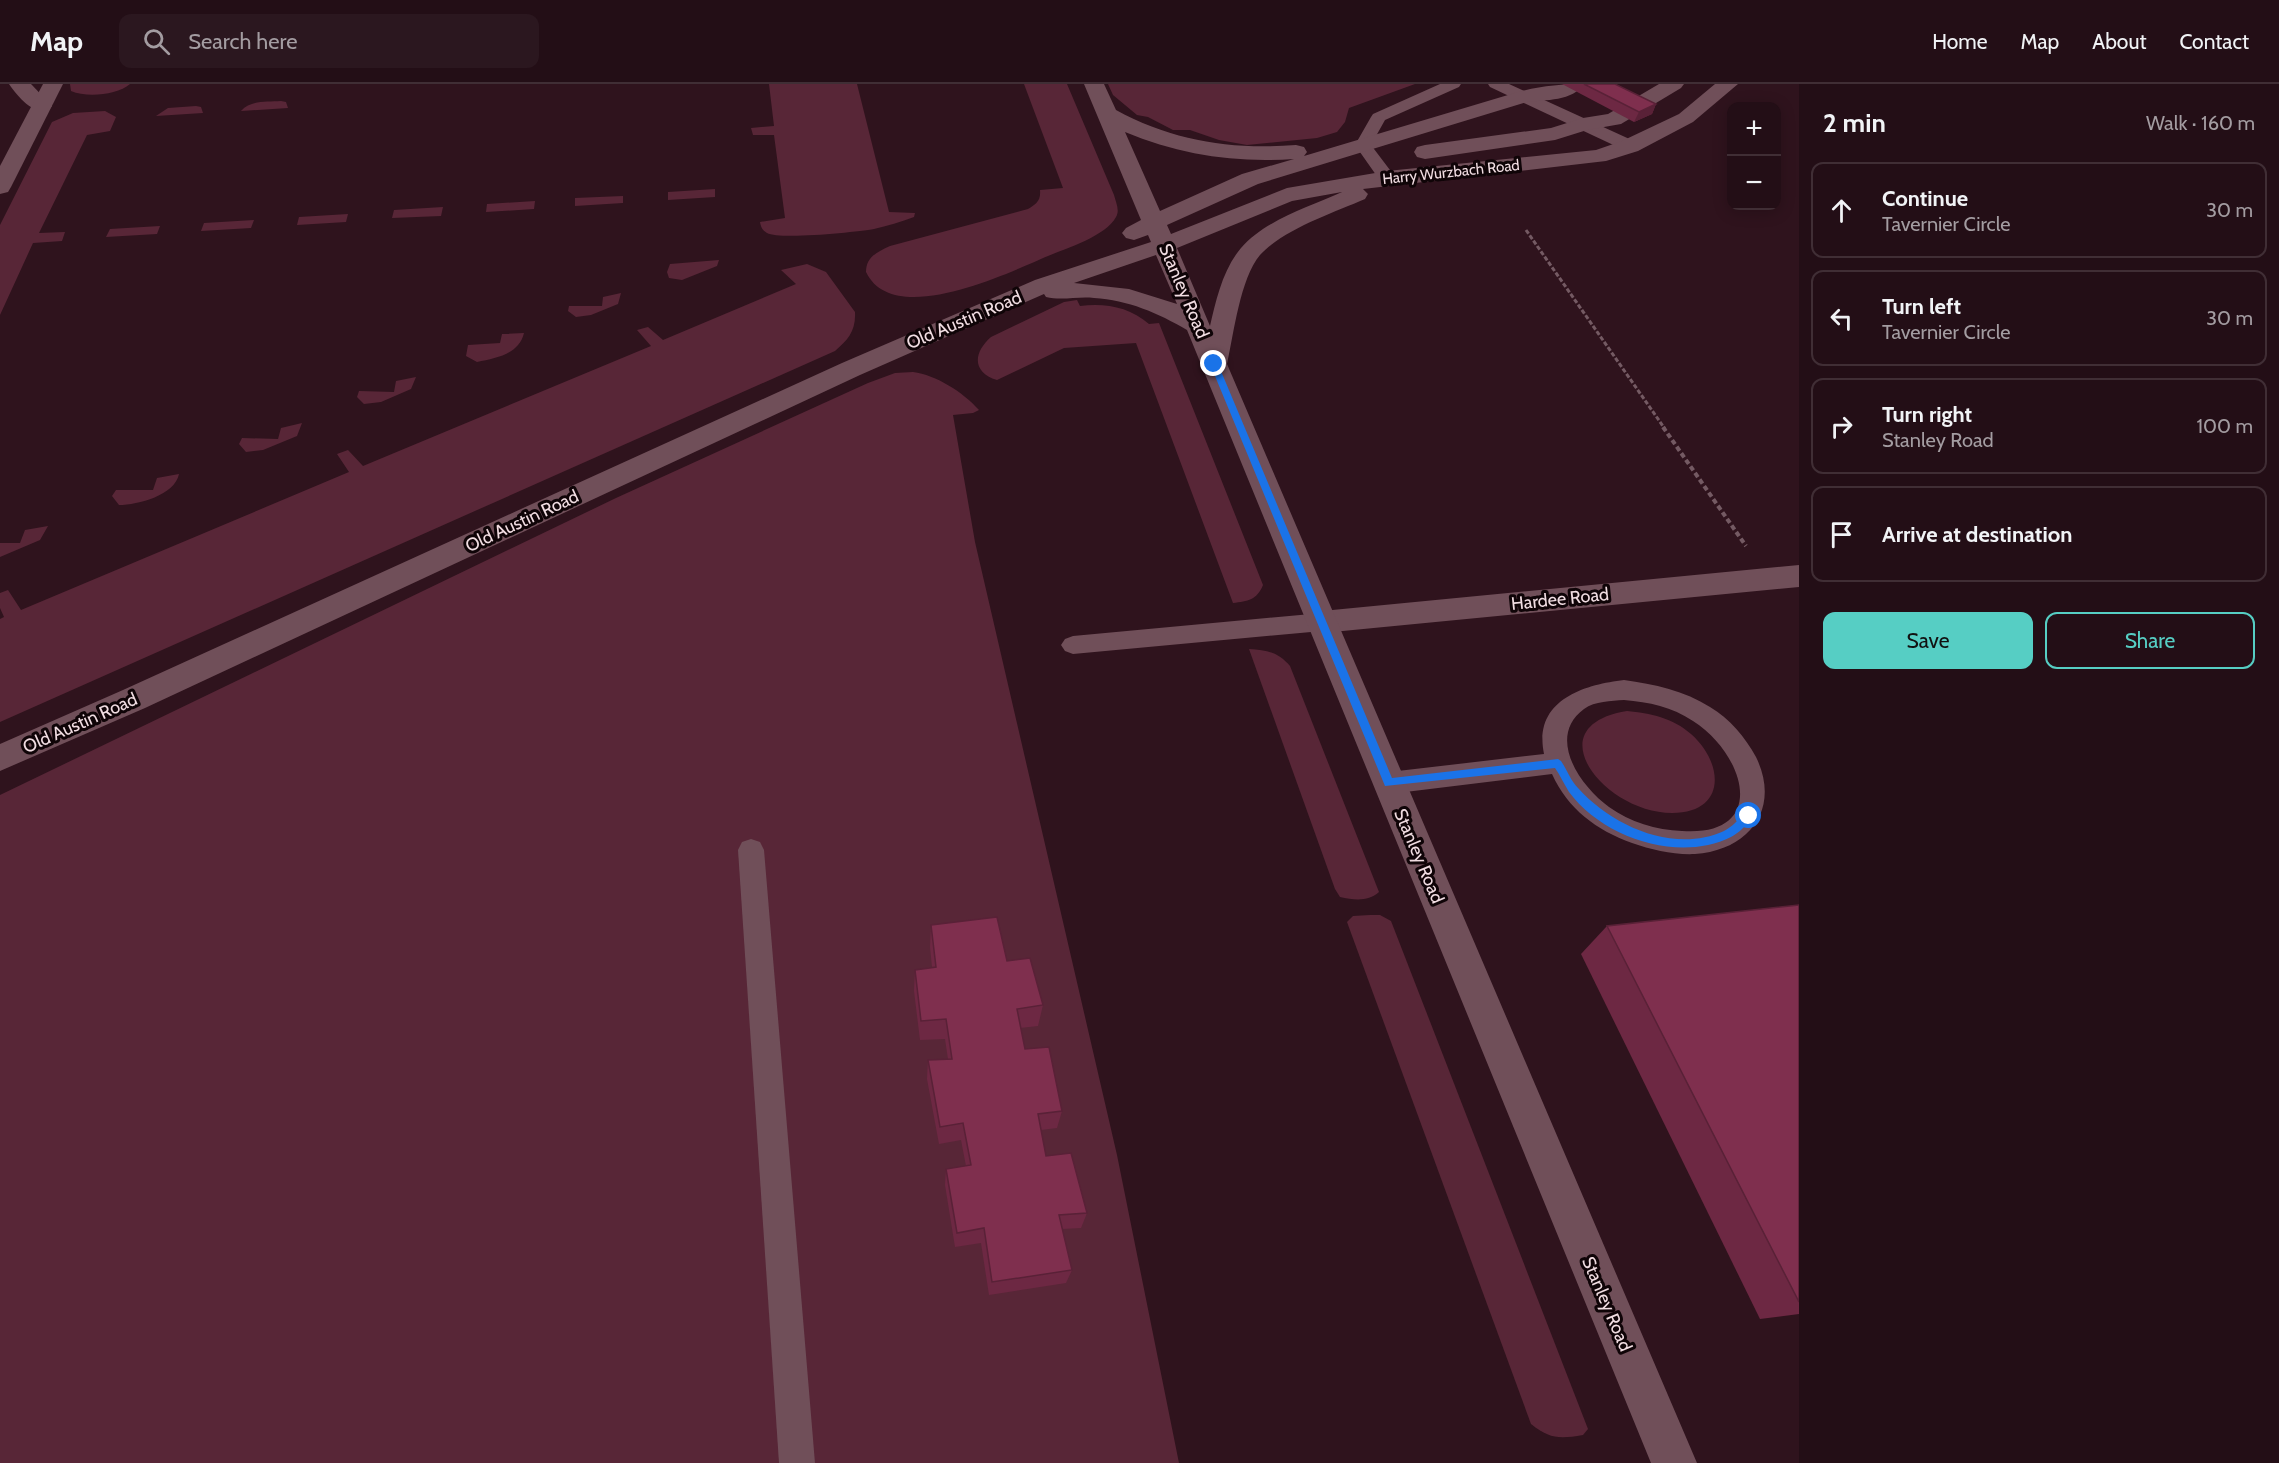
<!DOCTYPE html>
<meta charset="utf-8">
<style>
:root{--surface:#230e16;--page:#2b171f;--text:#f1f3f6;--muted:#a39ca1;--line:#402e35;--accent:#56cec4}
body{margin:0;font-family:Cabin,sans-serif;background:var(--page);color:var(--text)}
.controls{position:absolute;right:18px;top:18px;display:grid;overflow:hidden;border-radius:12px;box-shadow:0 3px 15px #0003}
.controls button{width:54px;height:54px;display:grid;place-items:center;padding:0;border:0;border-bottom:2px solid var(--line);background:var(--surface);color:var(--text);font:30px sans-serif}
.stop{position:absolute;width:18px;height:18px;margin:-14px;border:4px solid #1a73e8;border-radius:50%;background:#fff}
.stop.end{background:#1a73e8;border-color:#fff;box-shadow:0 2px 6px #0008}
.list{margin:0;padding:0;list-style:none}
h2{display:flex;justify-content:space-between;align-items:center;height:78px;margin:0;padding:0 24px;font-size:26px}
h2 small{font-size:20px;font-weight:400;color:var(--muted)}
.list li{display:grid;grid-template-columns:39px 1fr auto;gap:18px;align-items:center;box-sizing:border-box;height:96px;margin:0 12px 12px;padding:0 12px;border:2px solid var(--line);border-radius:12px}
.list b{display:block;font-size:22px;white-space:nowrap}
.list p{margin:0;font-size:20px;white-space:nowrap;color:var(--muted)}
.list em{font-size:20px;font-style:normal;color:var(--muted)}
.actions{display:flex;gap:12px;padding:18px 24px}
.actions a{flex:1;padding:14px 0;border:2px solid var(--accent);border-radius:12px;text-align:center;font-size:21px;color:var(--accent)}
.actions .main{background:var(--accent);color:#111}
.icon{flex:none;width:33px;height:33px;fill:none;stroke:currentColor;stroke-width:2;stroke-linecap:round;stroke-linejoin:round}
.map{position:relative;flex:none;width:1799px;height:1379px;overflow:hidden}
header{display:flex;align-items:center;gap:36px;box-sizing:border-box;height:84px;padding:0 30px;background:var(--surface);border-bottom:2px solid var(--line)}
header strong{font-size:28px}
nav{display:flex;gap:33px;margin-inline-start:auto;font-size:21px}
.search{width:420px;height:54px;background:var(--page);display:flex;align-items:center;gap:15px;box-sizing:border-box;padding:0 21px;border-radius:12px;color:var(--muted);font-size:22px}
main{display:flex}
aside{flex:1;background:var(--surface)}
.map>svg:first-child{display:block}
.green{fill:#582637}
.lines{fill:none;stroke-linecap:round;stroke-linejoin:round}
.path-far1{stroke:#745a63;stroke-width:3;stroke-dasharray:4.5 2;stroke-linecap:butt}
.path{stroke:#745a63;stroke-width:4;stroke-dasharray:5 3;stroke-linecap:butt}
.lane{fill:#704f59;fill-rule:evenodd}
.street{fill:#704f59;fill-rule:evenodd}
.secondary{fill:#704f59;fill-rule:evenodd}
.wall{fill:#6d2843}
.shaded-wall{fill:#592137}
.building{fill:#7f2f4e;stroke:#592137;stroke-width:1.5}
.route{fill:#1a73e8}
.labels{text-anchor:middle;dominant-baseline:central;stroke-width:6;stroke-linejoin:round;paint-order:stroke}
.far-street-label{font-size:15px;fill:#f1dde2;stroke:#0f0407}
.street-label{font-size:18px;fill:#f1dde2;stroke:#0f0407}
</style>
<header>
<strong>Map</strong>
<div class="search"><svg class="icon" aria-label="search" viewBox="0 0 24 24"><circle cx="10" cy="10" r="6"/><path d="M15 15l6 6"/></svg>Search here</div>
<nav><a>Home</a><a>Map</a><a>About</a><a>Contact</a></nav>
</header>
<main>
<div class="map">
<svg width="1799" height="1379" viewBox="0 0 1799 1379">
<rect width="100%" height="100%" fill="#2f131d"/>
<g class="green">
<path d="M70,0H130C117,11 87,14 71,7Z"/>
<path d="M769,0H857L889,128L915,129L914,133C901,138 887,142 874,145C857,148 780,156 767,149C762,146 761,143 760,138L785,134L774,51H753L751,44L774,42Z"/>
<path d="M1024,0H1067L1114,111C1116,119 1120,126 1116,133C1106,152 1067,164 1048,172C1008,189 893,245 866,188C866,173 877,168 890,162L1028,125C1036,120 1041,117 1040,106L1063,104Z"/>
<polygon points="1108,0 1415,0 1349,24 1345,38 1337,48 1317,54 1247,61 1219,56 1190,46 1173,46 1148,33 1137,31 1113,11"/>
<path d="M281,17L286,18L288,24L241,27C251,16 267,18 281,17Z"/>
<polygon points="196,22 201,23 203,29 156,32 168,24"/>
<polygon points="105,27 116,33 110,47 87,51 39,149 65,148 62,157 33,159 0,231 0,141 52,38 73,29"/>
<polygon points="715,105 715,113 668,116 668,108"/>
<polygon points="623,112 623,119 575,122 575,114"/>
<polygon points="535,117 534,125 486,128 487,120"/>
<polygon points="443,123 441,132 392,134 394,126"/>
<polygon points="348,130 346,138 297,141 299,133"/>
<polygon points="254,136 251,144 201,147 204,139"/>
<polygon points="160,142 157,150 106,153 110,145"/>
<polygon points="719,176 717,182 682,196 669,194 667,188 670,180"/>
<path d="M807,180L826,188L855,228C856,247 848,256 835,267L0,638V535L4,533L0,524V509L8,506L21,526L349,388L337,370L348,366L363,382L651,262L637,246L648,243L663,256L796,200L781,186Z"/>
<polygon points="621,209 618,220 591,231 576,233 568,227 569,222 602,222 603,213"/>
<path d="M1077,216L1080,222C1106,219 1129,223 1149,240L1159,239L1263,501C1257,516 1248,517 1233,519L1136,259L1064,264L997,296C972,288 973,269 991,253L1064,218Z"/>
<path d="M524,249C519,270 497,274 477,278L466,272L468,261L500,259L502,250Z"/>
<path d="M913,288C936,291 963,308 979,326L973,329L953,331L975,458L1117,1071L1179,1379H0V711L616,414L868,299L895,289Z"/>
<polygon points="416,293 411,305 381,318 364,320 357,313 359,307 394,308 396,297"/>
<polygon points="302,339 297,352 263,366 246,368 239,360 242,354 278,355 281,344"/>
<path d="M179,390C175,411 138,421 119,421L112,412L116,406H153L157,394Z"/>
<polygon points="48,442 40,456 0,473 0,459 20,459 25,446"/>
<path d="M1249,565C1267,566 1278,568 1290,582L1379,808C1368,818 1354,816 1340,813L1335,805Z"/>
<path d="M1627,627C1650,629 1673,634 1691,650C1724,679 1727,729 1672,729C1605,729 1534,642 1627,627Z"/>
<path d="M1370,831H1380L1391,837L1588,1345L1583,1351C1559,1355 1550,1355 1531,1340L1347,838L1353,832Z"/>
</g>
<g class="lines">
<polyline class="path-far1" points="1526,146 1665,345"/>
<polyline class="path" points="1663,343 1746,462"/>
<g class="lane">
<polygon points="1440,0 1461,0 1459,3 1385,36 1371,61 1396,94 1393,98 1381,98 1355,61 1371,33 1373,30"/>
<polygon points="1488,0 1509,0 1636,58 1638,62 1636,66 1624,66 1490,3"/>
<polygon points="1322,529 1330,532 1334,538 1330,544 1322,547 1073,570 1065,567 1061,561 1065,555 1073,552"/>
<path d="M1624,596C1654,600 1685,607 1710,623C1730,635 1745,653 1756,673C1781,724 1750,766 1695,770C1674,771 1652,766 1632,759C1596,746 1568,725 1552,690L1389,710L1380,706L1376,699L1380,692L1389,688L1544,670C1533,617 1582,601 1624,596ZM1624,616C1649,618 1672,623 1693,637C1746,671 1769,753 1682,747C1656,746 1630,738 1609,723C1580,702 1546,653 1584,625C1595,617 1611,617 1624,616Z"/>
<polygon points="751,755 760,758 764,766 815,1379 779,1379 738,766 742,758"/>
</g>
<g class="street">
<path d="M9,0H31L52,22L49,26C33,31 18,13 9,0Z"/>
<polygon points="1799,481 1799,503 1322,549 1311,546 1307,538 1311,530 1322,527"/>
</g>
<g class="secondary">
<polygon points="43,0 63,0 11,103 8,108 0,110 0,82"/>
<path d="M1084,0H1104L1116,26C1173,57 1231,66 1296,61L1304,63L1307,68L1304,72L1518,8C1539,2 1562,0 1584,0C1573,17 1545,16 1527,18L1258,100L1167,141L1171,150L1287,104L1387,87L1596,66L1622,57L1679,30L1715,0H1738L1693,38L1638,67L1606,77L1363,105L1368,110L1365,115C1333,129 1284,145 1260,171C1240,195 1234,249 1227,280L1697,1379H1651L1187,246C1158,229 1128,216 1094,214C1078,212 1062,217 1046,213L1044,210L860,291L145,624L0,687V660L123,606L842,279L1035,196L1151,158L1148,151L1134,156L1126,154L1122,149L1126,144L1141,136ZM1125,48C1180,71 1235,79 1294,75L1242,90L1160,127ZM1342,108C1309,123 1265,136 1241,164C1223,185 1216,216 1210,242L1177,164L1292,117ZM1156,171L1177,220L1129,205L1074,199Z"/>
<polygon points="1659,0 1684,0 1681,4 1621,40 1587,46 1555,56 1425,75 1417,73 1414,68 1417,63 1425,61 1551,44 1583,34 1608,30"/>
</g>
</g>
<g class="wall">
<polygon points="1562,0 1615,0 1656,20 1652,30 1634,38"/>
<polygon points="1799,821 1799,1230 1760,1235 1581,870 1607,842"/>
<polygon points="931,841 1007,877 1043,921 1038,942 1020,944 1025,965 1062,1027 1057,1044 1041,1046 1046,1072 1087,1129 1081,1144 1062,1145 1072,1186 1066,1199 989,1211 981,1159 955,1163 945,1101 946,1085 966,1082 961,1056 939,1060 927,995 928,976 948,975 945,955 920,956 914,907 915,886 932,883 930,863"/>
</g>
<polygon class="shaded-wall" points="1656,20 1652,30 1634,38 1639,28"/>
<g class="building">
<polygon points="1584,0 1615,0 1656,20 1639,28"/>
<polygon points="1799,821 1799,1218 1607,842"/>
<polygon points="997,833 1007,877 1030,874 1043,921 1017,925 1025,965 1049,963 1062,1027 1038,1030 1046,1072 1071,1069 1087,1129 1059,1131 1072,1186 992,1198 984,1144 957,1149 946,1085 971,1081 963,1039 940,1043 928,976 952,975 946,935 921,937 915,886 936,883 931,841"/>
</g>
<path class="route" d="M1214,278L1218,280L1392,694L1558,675L1561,677C1567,686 1571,697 1578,704C1612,742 1674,770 1724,747C1732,743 1739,735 1745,729H1752V735C1746,741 1739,749 1731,753C1679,779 1603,754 1569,708C1564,700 1560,691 1555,684L1385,702L1210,280Z"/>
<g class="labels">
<g class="far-street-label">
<text transform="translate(1451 88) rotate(-6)">Harry Wurzbach Road</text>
</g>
<g class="street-label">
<text transform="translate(1184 207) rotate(67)">Stanley Road</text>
<text transform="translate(964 236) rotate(-23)">Old Austin Road</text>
<text transform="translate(522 437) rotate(-25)">Old Austin Road</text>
<text transform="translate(1560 515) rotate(-6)">Hardee Road</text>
<text transform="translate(80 639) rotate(-24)">Old Austin Road</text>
<text transform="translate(1419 772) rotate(67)">Stanley Road</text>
<text transform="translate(1607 1220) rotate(67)">Stanley Road</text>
</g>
</g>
</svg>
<div class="controls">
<button>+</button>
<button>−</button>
</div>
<div class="stop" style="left:1749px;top:732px"></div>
<div class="stop end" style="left:1214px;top:280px"></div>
</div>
<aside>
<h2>2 min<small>Walk · 160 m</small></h2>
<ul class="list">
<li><svg class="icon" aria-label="ahead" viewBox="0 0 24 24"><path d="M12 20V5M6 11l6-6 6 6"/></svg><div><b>Continue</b><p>Tavernier Circle</p></div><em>30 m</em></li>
<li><svg class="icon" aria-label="left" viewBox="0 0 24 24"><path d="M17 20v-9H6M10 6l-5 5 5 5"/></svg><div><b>Turn left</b><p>Tavernier Circle</p></div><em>30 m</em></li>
<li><svg class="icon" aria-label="right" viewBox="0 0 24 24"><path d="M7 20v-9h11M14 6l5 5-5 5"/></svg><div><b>Turn right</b><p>Stanley Road</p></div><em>100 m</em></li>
<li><svg class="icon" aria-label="arrive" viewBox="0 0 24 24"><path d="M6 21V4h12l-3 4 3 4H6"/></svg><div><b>Arrive at destination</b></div></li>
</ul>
<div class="actions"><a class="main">Save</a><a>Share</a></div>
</aside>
</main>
